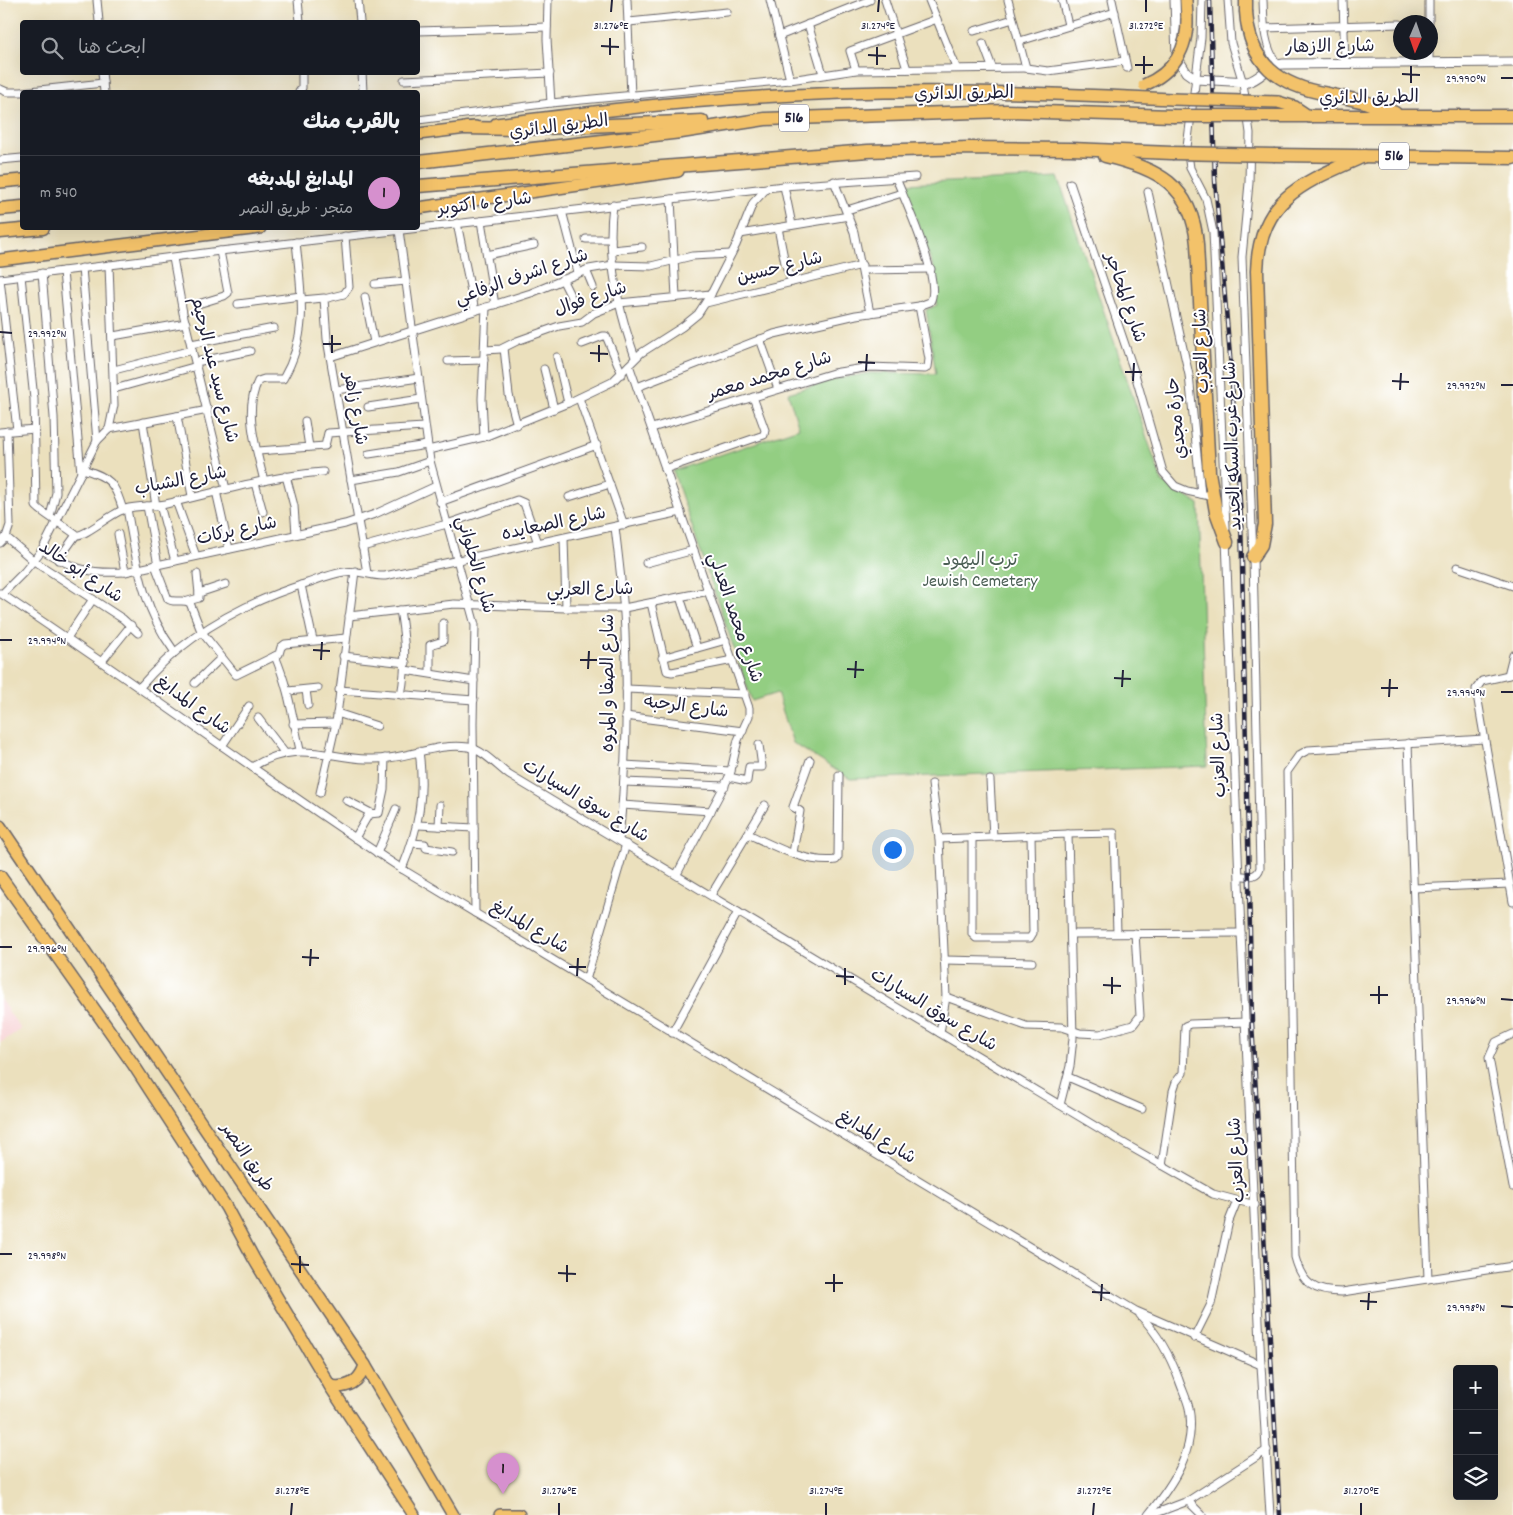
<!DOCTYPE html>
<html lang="ar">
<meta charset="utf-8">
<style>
:root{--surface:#171b24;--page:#20242c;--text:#f1f3f6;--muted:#9ea1a6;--line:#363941;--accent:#d690ce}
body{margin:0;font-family:Dekko,"Playpen Sans Arabic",sans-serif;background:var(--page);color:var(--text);direction:rtl}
.controls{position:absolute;right:15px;bottom:15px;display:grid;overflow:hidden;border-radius:5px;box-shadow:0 5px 20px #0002}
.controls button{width:45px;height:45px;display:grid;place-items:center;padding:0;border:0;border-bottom:1px solid var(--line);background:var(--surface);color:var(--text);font:25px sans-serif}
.compass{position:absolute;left:1393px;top:15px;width:45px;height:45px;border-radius:50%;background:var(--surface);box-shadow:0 5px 20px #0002;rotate:182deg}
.you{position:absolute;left:892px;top:849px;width:18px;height:18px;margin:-12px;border:4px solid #fff;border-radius:50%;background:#1a73e8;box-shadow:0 0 0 8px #1a73e833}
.badge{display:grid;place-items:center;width:32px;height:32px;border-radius:50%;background:var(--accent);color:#111;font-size:16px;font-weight:700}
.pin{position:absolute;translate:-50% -41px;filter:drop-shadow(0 1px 2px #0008)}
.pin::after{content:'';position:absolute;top:26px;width:18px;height:15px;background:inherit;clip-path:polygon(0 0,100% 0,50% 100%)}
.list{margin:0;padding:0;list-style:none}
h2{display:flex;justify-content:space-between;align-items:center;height:65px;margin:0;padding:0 20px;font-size:21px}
h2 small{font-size:16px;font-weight:400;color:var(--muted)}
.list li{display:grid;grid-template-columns:32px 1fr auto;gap:15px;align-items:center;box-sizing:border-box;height:75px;padding:0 20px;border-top:1px solid var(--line)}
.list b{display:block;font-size:19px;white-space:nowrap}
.list p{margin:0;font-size:16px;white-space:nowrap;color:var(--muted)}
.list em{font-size:16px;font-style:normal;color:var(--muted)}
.icon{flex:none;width:28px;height:28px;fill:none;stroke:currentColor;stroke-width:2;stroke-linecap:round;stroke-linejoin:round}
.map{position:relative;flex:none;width:1513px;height:1515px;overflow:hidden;direction:ltr}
.search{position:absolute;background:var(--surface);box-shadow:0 5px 20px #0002;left:20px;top:20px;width:400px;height:55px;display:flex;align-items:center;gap:12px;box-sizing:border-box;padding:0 18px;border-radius:5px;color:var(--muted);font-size:19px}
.panel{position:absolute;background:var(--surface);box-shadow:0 5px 20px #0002;left:20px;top:90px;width:400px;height:140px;border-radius:5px;direction:rtl}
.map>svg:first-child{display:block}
.built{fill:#f7cfd2}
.green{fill:#93ce82;stroke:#5a785e}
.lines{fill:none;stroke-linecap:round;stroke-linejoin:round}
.minor-casing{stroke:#686468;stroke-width:9}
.tertiary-casing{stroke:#686468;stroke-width:11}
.trunk-casing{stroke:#686468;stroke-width:14}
.motorway-casing{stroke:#686468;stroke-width:15}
.minor{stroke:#fff;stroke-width:7}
.tertiary{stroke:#fff;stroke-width:9}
.trunk{stroke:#f3c26a;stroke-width:11}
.motorway{stroke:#f3c26a;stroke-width:12}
.rail-casing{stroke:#22223b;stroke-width:4.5}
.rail{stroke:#fff;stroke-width:2.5;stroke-dasharray:8;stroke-linecap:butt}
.trunk-bridge-casing{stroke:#686468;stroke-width:14;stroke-linecap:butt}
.motorway-bridge-casing{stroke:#686468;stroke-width:15;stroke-linecap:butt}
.trunk-bridge{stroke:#f3c26a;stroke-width:11}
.motorway-bridge{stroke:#f3c26a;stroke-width:12}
.ticks{fill:none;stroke:#22223b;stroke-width:2}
.labels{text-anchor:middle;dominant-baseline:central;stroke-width:4;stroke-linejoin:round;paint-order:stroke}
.shield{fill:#fff;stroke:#646476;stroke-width:1}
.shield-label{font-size:16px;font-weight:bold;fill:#22223b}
.street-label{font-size:18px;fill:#22223b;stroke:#fff}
.park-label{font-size:18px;fill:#4a5e54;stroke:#fff}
.ticks-label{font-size:12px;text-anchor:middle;fill:#22223b;stroke:#fff;stroke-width:4;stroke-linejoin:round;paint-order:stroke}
</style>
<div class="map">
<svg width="1513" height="1515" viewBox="0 0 1513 1515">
<rect width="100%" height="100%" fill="#fff"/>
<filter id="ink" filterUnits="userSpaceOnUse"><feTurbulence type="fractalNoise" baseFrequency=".02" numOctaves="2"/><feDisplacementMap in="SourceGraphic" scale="10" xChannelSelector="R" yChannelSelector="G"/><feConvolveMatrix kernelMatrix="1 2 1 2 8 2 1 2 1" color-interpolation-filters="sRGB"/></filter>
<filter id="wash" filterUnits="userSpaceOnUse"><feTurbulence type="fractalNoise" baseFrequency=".0096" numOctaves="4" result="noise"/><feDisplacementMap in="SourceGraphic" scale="20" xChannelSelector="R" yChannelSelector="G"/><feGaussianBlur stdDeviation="1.12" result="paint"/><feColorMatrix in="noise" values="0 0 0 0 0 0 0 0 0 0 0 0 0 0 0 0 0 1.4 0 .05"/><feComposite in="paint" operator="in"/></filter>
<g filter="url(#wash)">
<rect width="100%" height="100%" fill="#ebe0bd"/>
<polygon class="built" points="0,999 21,1029 0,1043"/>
<polygon class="green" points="1058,177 1162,482 1199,504 1207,766 850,779 793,743 777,693 752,701 673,471 799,428 788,393 836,379 871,373 936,374 926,310 937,305 934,270 904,184"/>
</g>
<g filter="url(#ink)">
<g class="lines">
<g class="minor-casing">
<g id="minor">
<polyline points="97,0 99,22"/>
<polyline points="298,0 300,22"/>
<polyline points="358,0 360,22"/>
<polyline points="548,0 547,39 551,103"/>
<polyline points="627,0 631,96"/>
<polyline points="770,0 790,80"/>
<polyline points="885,0 907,69"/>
<polyline points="929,0 956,67"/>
<polyline points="1062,0 1068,25"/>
<polyline points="1112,0 1127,68"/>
<polyline points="1202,0 1201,38 1187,147 1190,168 1206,199 1213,232 1226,528"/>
<path d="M1228,0L1231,43L1243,83L1250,133L1249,183L1242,257L1253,557L1260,868C1257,878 1248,876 1240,876"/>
<path d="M1263,0C1264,23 1263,44 1277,64"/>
<polyline points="1343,0 1345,64"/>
<polyline points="1429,0 1429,22"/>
<polyline points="629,22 727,12"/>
<polyline points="808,24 823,74"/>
<polyline points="1264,28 1400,24"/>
<polyline points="418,31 547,27"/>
<polyline points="974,31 1013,19"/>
<polyline points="779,36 870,0"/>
<polyline points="1020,41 1115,12"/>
<polyline points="983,43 992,67"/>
<polyline points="1429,63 1429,52"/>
<polyline points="1026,68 1048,71 1125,61"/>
<polyline points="856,70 850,51 937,19"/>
<polyline points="102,72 104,92"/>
<polyline points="362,72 363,92"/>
<polyline points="404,80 550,73"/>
<polyline points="0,89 7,92 21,92 103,83"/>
<polyline points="299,92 302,88 302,72"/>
<polyline points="418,120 551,103 790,80 856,70 1026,68 1008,0"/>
<polyline points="0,160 22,158"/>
<polyline points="834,181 854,232 870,313"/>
<polyline points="1070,183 1135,374 1163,472 1175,486 1187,491 1214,497"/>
<polyline points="784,186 792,225"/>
<polyline points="1148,192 1189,375 1201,494"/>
<polyline points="671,199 676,297"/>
<path d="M613,205C606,257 618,309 635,357"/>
<polyline points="847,210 902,193"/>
<polyline points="562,211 578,272"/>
<polyline points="481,221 495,305"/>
<polyline points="457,223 475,311"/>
<polyline points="778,228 785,263 792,282"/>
<polyline points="399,230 430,461 475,625 473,723 475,913"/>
<polyline points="740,234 849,216"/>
<polyline points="345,236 349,287 344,294 324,299 327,339 367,573"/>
<polyline points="586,239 611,239"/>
<polyline points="612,250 642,247"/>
<polyline points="487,255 534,245"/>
<polyline points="173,258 183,313 226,489"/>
<polyline points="82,268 97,441"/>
<polyline points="586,270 593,287"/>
<polyline points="863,270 931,269"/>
<polyline points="63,271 81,473"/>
<polyline points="42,273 54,417 56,493 50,516"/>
<path d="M21,276L34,399L36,506C41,513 67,527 76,535C85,537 111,513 125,509C139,505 153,507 166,504C218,492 270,476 323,472"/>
<polyline points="0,279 220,251 784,186 915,177"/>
<polyline points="0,279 17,430"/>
<polyline points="562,279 574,303"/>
<polyline points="375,284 406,281"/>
<polyline points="365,297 374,342"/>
<polyline points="302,300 324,298"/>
<polyline points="706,303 862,265"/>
<polyline points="198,304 224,296 228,293 220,251"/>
<polyline points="238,304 301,296"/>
<polyline points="113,336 186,323"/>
<polyline points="760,339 778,389"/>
<polyline points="191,344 274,328"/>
<polyline points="582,344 603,336 606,336 622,374"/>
<polyline points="504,348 509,395 517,425"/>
<polyline points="485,350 501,349 517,341 559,326 582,322 594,313 619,303 711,294"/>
<polyline points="330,357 531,293 589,269 613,265 651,266 692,256 731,254"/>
<polyline points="557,357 568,403"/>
<polyline points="448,361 484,360"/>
<polyline points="196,362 250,351"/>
<polyline points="629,365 749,708 749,716 738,740 730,775 677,874"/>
<polyline points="544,369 554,409"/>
<polyline points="114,370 192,350"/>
<path d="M637,387L774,334L856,315L919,306L930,302C943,282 905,201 896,178"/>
<polyline points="114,389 197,366"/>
<polyline points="336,390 419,378"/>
<polyline points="579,398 624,525"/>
<polyline points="368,407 421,399"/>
<polyline points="177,416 192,496"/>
<polyline points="305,421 309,447"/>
<polyline points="143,422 156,506"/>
<polyline points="652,428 833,373 870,367 925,369 928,367 929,359 919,306"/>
<polyline points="109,429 208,410"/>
<polyline points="0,432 35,429"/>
<polyline points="484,437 482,399 486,307"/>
<polyline points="428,450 484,437 568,403 612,382 641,353 682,327 698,314 711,294 736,245 753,203 767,188"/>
<polyline points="258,451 325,446 328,433 424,427"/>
<polyline points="369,454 427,445"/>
<path d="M83,469C111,478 114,482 123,510"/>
<polyline points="665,469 764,435 765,430 753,397"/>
<polyline points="286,476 294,506 296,534"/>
<polyline points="351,480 399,472 430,461"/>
<path d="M264,481C257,450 243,412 258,381L264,379H283C310,333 301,292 296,242"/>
<polyline points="255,483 263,512"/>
<polyline points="216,491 229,549"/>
<polyline points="569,497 610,484"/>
<polyline points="176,501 196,556"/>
<polyline points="440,502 597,445"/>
<polyline points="160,505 175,561"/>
<polyline points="147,506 158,565"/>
<path d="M127,509C137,562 141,606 174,651"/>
<path d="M615,527C619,562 624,598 625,633C628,702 626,772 619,840"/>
<polyline points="118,534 125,572"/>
<polyline points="6,537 34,561 123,619 138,633"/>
<polyline points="564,538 566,608"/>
<polyline points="1226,539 1241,933 1261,1365 1270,1515"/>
<polyline points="0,543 6,537 10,525 7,431"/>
<polyline points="362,547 447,524 517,500 524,503 538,543"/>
<path d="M42,550C74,569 87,574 125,572L345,524L375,514L436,486"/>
<polyline points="58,560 76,535"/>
<polyline points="646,563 694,550"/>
<path d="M155,565L168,599C174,604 183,598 190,603L201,631L236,675L279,654L281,647L285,644L346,638"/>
<polyline points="1457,567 1513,586"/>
<polyline points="197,574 199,594"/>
<polyline points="301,585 313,640"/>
<path d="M0,593C136,683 266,780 402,869L1136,1311L1261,1365"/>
<polyline points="2,594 24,572 42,550 97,441 109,429 114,405 109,265"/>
<polyline points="680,597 697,648"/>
<polyline points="188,601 199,598 199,593 226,584"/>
<polyline points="651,603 667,671 672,672 733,660"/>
<path d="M400,610C405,639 407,665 401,695"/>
<polyline points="349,616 454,604 566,608 624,608 709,591"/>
<polyline points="67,638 93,599"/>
<path d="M275,656C288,686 293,719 300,750"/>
<polyline points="343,656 406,663"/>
<polyline points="662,658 726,640"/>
<polyline points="102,661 131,625"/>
<polyline points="405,670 474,681"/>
<polyline points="430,673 430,645 443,641 443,623"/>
<polyline points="1513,674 1482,681 1476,689 1513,902"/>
<polyline points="1508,675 1513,655"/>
<polyline points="195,683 221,658"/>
<path d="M140,687C184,635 243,603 307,583C319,579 331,574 344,572C359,569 370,577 385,576L681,512"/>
<polyline points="626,689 745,694"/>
<polyline points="306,690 308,705"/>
<polyline points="339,690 474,700"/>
<polyline points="288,691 318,688"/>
<polyline points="337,713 377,726"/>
<polyline points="625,716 743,731"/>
<polyline points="258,718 284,752"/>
<polyline points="293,724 336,723"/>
<path d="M1484,739L1308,750L1299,755L1287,772L1295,1257C1302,1284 1314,1292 1342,1292L1513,1266"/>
<polyline points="1408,743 1428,1279"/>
<polyline points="222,746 249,706"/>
<polyline points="624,765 731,771"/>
<path d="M252,767C304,735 336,765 389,758C415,755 441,743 468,747C483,750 497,766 509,775L1120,1141L1213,1194L1255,1205"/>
<polyline points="729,777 747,781 749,767 762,767 759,745"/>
<polyline points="990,780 993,837"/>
<polyline points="624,782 725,786"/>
<polyline points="932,784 939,839 1068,834 1073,1038 1070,1066 1060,1105"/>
<polyline points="320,793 336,723 355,571"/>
<polyline points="346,800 371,813"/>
<polyline points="622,805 711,811"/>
<polyline points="418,825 474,828"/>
<polyline points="439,826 440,805"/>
<path d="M748,834C774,846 807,864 836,860L838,857L839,775"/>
<polyline points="1068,834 1114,833 1117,933"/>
<polyline points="972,837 972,934 976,938 1030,938 1033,933 1031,835"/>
<polyline points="355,838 369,814 379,813 384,789 385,758"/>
<polyline points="939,839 946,997 940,1033"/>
<polyline points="412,843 425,844 426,848 452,852"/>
<polyline points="377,853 396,809"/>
<polyline points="793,853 800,811 793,807 810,760"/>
<path d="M402,869C419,828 425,795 419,751"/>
<polyline points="1414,888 1510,884"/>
<polyline points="711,895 765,805"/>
<polyline points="1071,934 1241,933"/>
<polyline points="944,960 1032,962"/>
<polyline points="586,980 626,844"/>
<polyline points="946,997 1026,1026 1062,1027 1080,1033 1100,1034 1133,1025 1140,1016 1135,933"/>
<polyline points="672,1033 738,912"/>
<polyline points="1513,1034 1496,1042 1489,1058 1513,1187"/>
<polyline points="1068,1077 1142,1109"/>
<polyline points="1162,1165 1173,1091 1176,1082 1183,1073 1185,1026 1190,1024 1246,1022"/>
<path d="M1140,1315C1158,1334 1170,1355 1179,1380C1182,1389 1187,1399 1189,1408C1197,1450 1173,1484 1148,1515"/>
<polyline points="1194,1338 1211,1304 1229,1221 1237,1201"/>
<polyline points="1188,1501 1202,1515"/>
<polyline points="1151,1515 1188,1501 1267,1450"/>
</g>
</g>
<g class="tertiary-casing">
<path id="tertiary" d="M1175,0L1177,57L1186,72L1196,79L1248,82C1262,78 1267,65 1283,64L1513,62"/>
</g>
<g class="trunk-casing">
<g id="trunk">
<polyline points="1186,0 1187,18"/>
<polyline points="1278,102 1295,107 1310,117"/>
<path d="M496,124C583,113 672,102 760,97C897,88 1035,92 1172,99"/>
<polyline points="418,134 475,127"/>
<polyline points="0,182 22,180"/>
<polyline points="418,208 678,171"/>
<polyline points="0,260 260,228"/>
<polyline points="0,826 365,1365 453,1515"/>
<polyline points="0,876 133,1064 226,1207 254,1259 330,1386 414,1515"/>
<path d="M330,1386C348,1389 360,1382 365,1365"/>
<polyline points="500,1515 519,1515"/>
</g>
</g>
<g class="motorway-casing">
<g id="motorway">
<polyline points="1246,0 1246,11"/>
<polyline points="1328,94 1365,102 1395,113"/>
<polyline points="1277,116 1513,116"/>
<polyline points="466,128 520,129 702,121"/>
<polyline points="1275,155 1513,158"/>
<path d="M1105,156C1157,168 1192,185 1197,244L1209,472L1216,512L1227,542"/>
<polyline points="418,162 681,132 765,119 1006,111 1173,116"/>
<polyline points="418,186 868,151 969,148 1071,149 1172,153"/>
<polyline points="0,209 22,207"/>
<polyline points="0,232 43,228"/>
<path d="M1253,557L1261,545L1265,524L1257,271C1259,197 1305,182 1364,156"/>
</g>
</g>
<use href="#minor" class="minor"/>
<use href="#tertiary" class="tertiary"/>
<use href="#trunk" class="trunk"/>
<use href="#motorway" class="motorway"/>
<g class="rail-casing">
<polyline id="rail" points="1210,0 1215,180 1231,368 1241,517 1252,1023 1280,1515"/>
</g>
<use href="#rail" class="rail"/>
<g class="trunk-bridge-casing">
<g id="trunk-bridge">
<path d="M1144,85C1173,73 1188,49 1187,18"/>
<polyline points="1172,99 1278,102"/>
</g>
</g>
<g class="motorway-bridge-casing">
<g id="motorway-bridge">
<path d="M1246,11C1249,64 1279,86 1328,94"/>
<polyline points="1173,116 1277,116"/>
<polyline points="1172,153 1275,155"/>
</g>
</g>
<use href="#trunk-bridge" class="trunk-bridge"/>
<use href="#motorway-bridge" class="motorway-bridge"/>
</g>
</g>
<path class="ticks" d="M611,12L612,0M878,12L879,0M1146,12V0M601,46L619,47M610,55V38M868,55L886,56M877,65V47M1135,65H1153M1144,74V56M1402,74L1420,75M1501,78H1513M1411,83V66M0,332L12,333M323,344H341M332,353V335M590,353L608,354M599,362V345M858,362L875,363M866,371L867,354M1125,372H1142M1133,381L1134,363M1392,381L1409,382M1501,385H1513M1400,390L1401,373M0,640H12M313,650L330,651M321,660L322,642M580,660H597M588,669L589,651M847,669L864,670M855,678L856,661M1114,678L1131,679M1122,687L1123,670M1381,688H1398M1501,692H1513M1389,697L1390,679M0,947H12M302,957L319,958M310,966L311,949M569,967H586M577,976L578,958M836,976L854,977M845,985V968M1103,985L1121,986M1112,994V977M1370,995H1388M1501,999L1513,1000M1379,1004V986M0,1254H12M291,1264L309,1265M300,1273V1256M558,1273L576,1274M567,1282V1265M825,1283H843M834,1292V1274M1092,1292L1110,1293M1101,1301L1102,1284M1360,1301L1377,1302M1501,1306L1513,1307M1368,1310L1369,1293M291,1515L292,1503M559,1515V1503M826,1515V1503M1093,1515L1094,1503M1361,1515V1503"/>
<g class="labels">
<g class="shield">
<rect x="779" y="104.5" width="30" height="27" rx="4"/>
<rect x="1379" y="142.5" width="30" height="27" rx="4"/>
</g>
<g class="shield-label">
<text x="794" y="118">516</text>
<text x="1394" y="156">516</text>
</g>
<g class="street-label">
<text transform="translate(1330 48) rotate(-1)">شارع الازهار</text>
<text transform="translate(964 95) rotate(-1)">الطريق الدائري</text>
<text transform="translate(1369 99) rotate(-1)">الطريق الدائري</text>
<text transform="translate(559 128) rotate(-7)">الطريق الدائري</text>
<text transform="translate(485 205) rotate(-7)">شارع 6 اكتوبر</text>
<text transform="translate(780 269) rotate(-14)">شارع حسين</text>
<text transform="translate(522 278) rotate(-19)">شارع اشرف الرفاعي</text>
<text transform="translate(1124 298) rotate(71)">شارع المحاجر</text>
<text transform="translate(591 300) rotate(-18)">شارع فوال</text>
<text transform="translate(1203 351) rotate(-92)">شارع العزب</text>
<text transform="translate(213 370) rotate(76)">شارع سيد عبد الرحيم</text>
<text transform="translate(770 377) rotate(-17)">شارع محمد معمر</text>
<text transform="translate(354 409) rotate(80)">شارع زاهر</text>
<text transform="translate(1178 418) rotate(-96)">حارة مجدي</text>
<text transform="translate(1234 446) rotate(-92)">شارع غرب السكه الحديد</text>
<text transform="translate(181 482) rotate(-11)">شارع الشباب</text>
<text transform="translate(554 525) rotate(-12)">شارع الصعايده</text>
<text transform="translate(237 532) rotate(-12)">شارع بركات</text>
<text transform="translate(474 565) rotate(74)">شارع الحلواني</text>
<text transform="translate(80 573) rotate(34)">شارع أبو خالد</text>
<text transform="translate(590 591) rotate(-1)">شارع العربي</text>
<text transform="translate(734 618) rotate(71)">شارع محمد العدلي</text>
<text transform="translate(609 683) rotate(-90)">شارع الصفا و المروه</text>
<text transform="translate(192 706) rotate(36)">شارع المدابغ</text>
<text transform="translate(686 708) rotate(7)">شارع الرحبه</text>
<text transform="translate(1220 755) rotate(-92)">شارع العزب</text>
<text transform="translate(585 802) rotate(31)">شارع سوق السيارات</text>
<text transform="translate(529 928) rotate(31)">شارع المدابغ</text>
<text transform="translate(933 1011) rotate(31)">شارع سوق السيارات</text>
<text transform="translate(876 1138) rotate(31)">شارع المدابغ</text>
<text transform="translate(246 1158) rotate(56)">طريق النصر</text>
<text transform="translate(1238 1160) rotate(-93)">شارع العزب</text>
</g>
<g class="park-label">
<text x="980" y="561">ترب اليهود<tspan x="980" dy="21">Jewish Cemetery</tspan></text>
</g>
</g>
<g class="ticks-label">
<text x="611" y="29">31.276°E</text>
<text x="878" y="29">31.274°E</text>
<text x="1146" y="29">31.272°E</text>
<text x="1466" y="82">29.990°N</text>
<text x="47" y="337">29.992°N</text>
<text x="1466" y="389">29.992°N</text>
<text x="47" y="644">29.994°N</text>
<text x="1466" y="696">29.994°N</text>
<text x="47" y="952">29.996°N</text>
<text x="1466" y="1004">29.996°N</text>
<text x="47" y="1259">29.998°N</text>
<text x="1466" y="1311">29.998°N</text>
<text x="292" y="1494">31.278°E</text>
<text x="559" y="1494">31.276°E</text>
<text x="826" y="1494">31.274°E</text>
<text x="1094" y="1494">31.272°E</text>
<text x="1361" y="1494">31.270°E</text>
</g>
</svg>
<div class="controls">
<button>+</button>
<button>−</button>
<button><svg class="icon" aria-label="layers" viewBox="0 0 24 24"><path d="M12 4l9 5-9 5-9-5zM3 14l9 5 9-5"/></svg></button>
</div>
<svg class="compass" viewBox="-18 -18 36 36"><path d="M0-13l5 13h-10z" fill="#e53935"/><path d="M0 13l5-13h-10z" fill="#9ea1a6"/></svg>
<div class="you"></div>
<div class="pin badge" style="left:503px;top:1494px">1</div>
<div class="search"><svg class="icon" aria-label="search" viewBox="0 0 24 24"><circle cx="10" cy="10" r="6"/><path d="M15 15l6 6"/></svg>ابحث هنا</div>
<section class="panel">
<h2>بالقرب منك<small></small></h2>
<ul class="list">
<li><span class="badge">1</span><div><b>المدابغ المدبغه</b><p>متجر · طريق النصر</p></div><em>540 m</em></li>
</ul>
</section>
</div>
